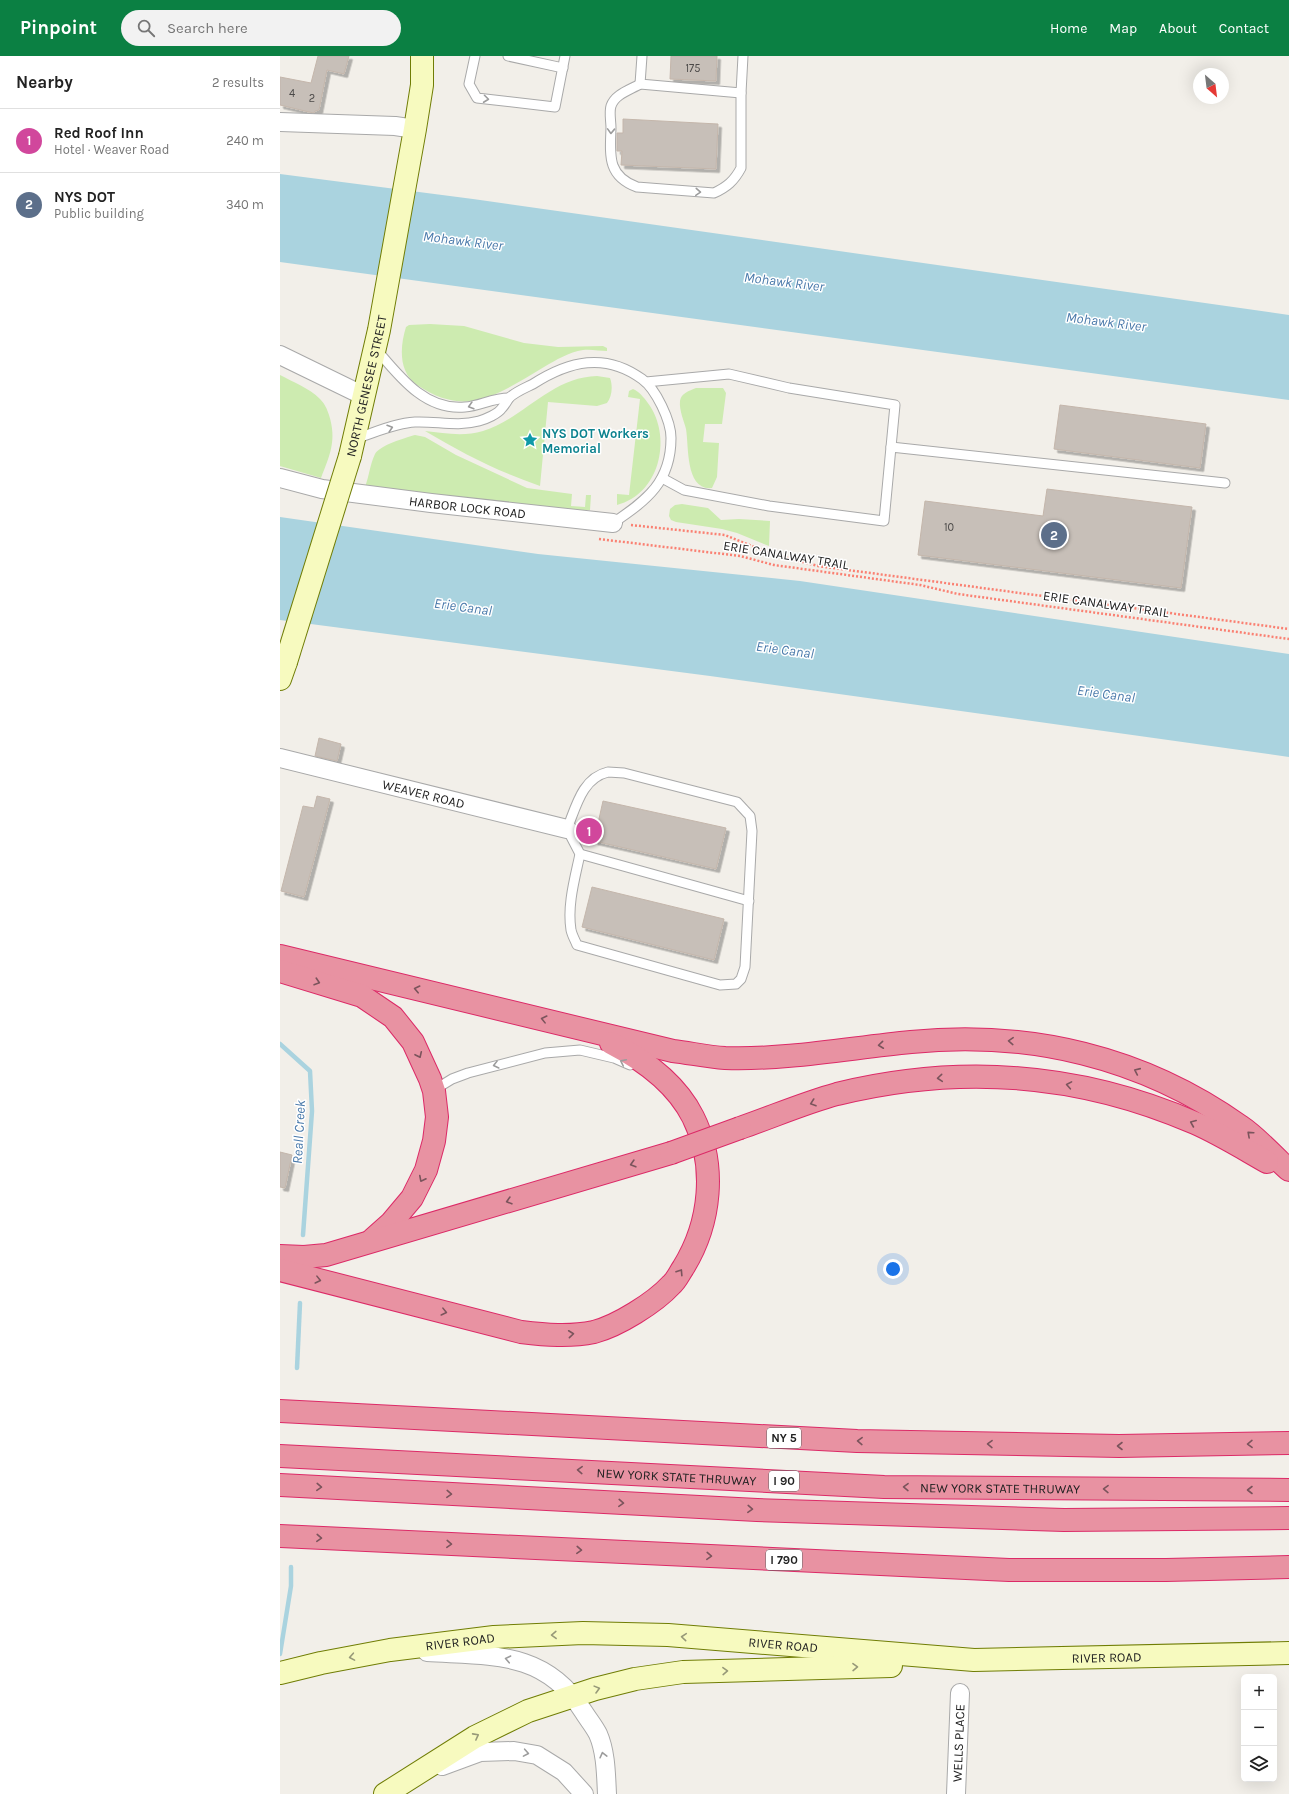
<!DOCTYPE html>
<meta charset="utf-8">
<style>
:root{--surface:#fff;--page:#f2f2f2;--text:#222;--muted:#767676;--line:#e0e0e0;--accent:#0b8043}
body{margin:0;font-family:Karla,sans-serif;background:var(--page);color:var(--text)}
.controls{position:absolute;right:12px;bottom:12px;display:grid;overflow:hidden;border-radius:6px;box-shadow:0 4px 16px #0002}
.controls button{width:36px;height:36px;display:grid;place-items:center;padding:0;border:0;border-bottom:1px solid var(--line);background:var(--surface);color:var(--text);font:20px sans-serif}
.compass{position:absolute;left:913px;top:12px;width:36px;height:36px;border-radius:50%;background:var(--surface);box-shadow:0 4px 16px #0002;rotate:152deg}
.you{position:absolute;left:613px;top:1213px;width:14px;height:14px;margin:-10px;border:3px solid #fff;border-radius:50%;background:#1a73e8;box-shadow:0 0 0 6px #1a73e833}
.badge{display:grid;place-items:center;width:26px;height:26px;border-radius:50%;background:var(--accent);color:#fff;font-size:13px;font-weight:700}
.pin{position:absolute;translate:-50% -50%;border:2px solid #fff;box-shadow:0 1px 4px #0006}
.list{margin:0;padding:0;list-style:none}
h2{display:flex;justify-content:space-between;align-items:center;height:52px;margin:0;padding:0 16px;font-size:17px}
h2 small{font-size:13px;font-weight:400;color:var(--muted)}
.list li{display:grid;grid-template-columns:26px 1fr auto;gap:12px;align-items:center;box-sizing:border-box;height:64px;padding:0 16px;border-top:1px solid var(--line)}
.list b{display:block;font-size:15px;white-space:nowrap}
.list p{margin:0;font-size:13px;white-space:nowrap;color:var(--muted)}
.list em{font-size:13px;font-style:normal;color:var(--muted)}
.icon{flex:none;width:22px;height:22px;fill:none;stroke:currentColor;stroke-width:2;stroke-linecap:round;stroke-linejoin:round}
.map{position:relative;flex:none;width:1009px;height:1738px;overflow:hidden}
header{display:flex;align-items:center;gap:24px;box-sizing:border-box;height:56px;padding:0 20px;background:var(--accent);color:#fff}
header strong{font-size:19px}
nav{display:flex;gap:22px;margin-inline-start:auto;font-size:14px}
.search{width:280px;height:36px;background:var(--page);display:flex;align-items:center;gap:10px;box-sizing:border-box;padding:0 14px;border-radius:22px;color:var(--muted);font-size:15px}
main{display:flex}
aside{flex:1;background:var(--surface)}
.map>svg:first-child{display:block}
.grass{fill:#cdebb0}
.water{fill:#aad3df}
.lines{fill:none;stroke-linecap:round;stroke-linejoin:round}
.stream{stroke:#aad3df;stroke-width:4.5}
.building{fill:#c7bfb8;stroke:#c4b6ab;filter:url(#shadow)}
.lane-casing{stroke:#a9a9a9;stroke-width:11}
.street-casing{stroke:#a9a9a9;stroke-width:20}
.secondary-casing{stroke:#707d05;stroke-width:24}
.highway-casing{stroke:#dc2a67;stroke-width:24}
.path{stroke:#fa8072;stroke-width:2.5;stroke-dasharray:2 2;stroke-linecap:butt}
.lane{stroke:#fff;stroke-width:9}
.street{stroke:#fff;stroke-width:18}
.secondary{stroke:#f7fabf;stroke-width:22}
.highway{stroke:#e892a2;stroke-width:22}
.secondary-bridge-casing{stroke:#707d05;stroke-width:24;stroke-linecap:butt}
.highway-bridge-casing{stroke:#dc2a67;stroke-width:24;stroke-linecap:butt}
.secondary-bridge{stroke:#f7fabf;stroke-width:22}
.highway-bridge{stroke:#e892a2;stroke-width:22}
.oneway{stroke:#9c9c9c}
.oneway2{stroke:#7b545c}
.oneway3{stroke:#979978}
.labels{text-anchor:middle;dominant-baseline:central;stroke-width:3;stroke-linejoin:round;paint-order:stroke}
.number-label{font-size:11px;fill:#4b4948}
.shield{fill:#fff;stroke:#646464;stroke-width:1}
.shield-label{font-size:12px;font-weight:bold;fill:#222}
.street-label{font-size:13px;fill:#222;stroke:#fff}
.culture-label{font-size:13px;font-weight:bold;fill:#0d838f;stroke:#fff;text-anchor:start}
.water-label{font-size:14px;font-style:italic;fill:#4a7aab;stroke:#fff}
</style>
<header>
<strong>Pinpoint</strong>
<div class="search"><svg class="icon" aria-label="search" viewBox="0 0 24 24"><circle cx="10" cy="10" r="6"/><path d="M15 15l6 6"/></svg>Search here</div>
<nav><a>Home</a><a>Map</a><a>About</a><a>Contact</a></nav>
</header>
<main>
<aside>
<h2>Nearby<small>2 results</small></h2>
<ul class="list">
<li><span class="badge" style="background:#d1479c">1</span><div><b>Red Roof Inn</b><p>Hotel · Weaver Road</p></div><em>240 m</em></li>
<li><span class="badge" style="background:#5c6f8a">2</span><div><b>NYS DOT</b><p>Public building</p></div><em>340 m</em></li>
</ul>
</aside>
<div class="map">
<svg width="1009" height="1738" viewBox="0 0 1009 1738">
<defs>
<filter id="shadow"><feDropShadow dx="3.5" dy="3.5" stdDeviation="0" flood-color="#0004"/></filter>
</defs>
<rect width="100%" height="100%" fill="#f2efe9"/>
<g class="grass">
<path d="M150,268L184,270L244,287L278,291L323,290L327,292V295C320,295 311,293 303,294C289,296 276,304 264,311C218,338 188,363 137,329C118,316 120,290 126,271L129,269Z"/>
<path d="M0,319C13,326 29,332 40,343C45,348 47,353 49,359C57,384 50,399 41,422L0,410Z"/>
<path d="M317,320L330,322C333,330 332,341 327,347L317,350L268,346L260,430C219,416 182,397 145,375C164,377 183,381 203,375C243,363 271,321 317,320Z"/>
<path d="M416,332H443L446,337L442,368H425L423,386L439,387L437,421L432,432C405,435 409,390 406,373C404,365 399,354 400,345C401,337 409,335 416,332Z"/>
<path d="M353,333C360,336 366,344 370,350C392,384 379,438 337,449V438L349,439L360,343L348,341L349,335Z"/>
<path d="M135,379L145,381L176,399L247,432L292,438L291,450L305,451L306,439H311L310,454H281L85,431C89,421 90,408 95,398C100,389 125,382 135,379Z"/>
<polygon points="402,448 428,452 441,464 459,463 490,465 489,490 457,477 442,473 396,466 391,464 389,460 390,453 395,449"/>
</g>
<g class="water">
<polygon points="0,118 193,143 1009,259 1009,344 0,206"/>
<polygon points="0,461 258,498 520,525 1009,598 1009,701 430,620 0,564"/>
</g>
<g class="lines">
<g class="stream">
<polyline points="0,988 30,1015 32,1055 23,1179"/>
<polyline points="17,1312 20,1247"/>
<polyline points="0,1598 11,1530 11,1511"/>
</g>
</g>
<g class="building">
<polygon points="38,0 69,0 64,18 47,14 39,54 35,55 34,57 29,56 0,49 0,21 31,27"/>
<polygon points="391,0 437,0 436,25 390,23"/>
<polygon points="343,63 438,68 436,113 341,109 342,95 337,95 337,77 343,77"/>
<polygon points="780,349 926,368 920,412 774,393"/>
<polygon points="767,433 912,451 901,532 638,499 645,445 763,460"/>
<polygon points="39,682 61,688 57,705 35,700"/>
<polygon points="37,740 50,743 24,841 1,835 23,750 34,752"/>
<polygon points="323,745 446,772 436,813 314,785"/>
<polygon points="312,831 444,863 434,904 302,871"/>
<polygon points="0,1096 12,1099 5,1132 0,1131"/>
</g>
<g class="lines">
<g class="lane-casing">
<g id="lane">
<polyline points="195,0 189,28 197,42 275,51 285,0"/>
<polyline points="228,0 283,12"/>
<polyline points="362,0 360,28 461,37 463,0"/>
<path d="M360,28C350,34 335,38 331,50C329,56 331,66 331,72C330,99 327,120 357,131L434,137C447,131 454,125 461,112V37"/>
<path d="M96,293C119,320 145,355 185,351C200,350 212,342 229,342"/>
<polyline points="366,326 449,318 509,332 615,349 611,391"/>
<path d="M74,383C94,377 115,367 135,366C157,365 177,371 199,365C206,363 218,358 222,352C225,349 227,345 229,342C235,336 245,332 253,328C289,305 325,296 362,323C376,333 391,365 391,382C391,426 367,444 333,467"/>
<polyline points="382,422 404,434 489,450 604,465 611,391 945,427"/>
<path d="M328,716L344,717L457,746L470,760L472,775L465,911L461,923L456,928L440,929L297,889C295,884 292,879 291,874C287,849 295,822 300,798L287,773C296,751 302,722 328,716Z"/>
<polyline points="300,798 469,845"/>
<polyline points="154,1034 172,1023 188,1017 265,997 300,994 334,1002 350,1009"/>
</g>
</g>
<g class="street-casing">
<g id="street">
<polyline points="0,66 115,70 135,73"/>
<polyline points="0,299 84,340"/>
<path id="s1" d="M0,422L42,433L151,447L333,467"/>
<path id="s2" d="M0,702L287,773"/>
<path d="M147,1596C210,1600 265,1594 303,1655C308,1663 314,1670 318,1678C326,1696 326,1719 327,1738"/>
<polyline points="162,1710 200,1696 234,1695 257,1699 284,1716 304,1738"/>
<path id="s3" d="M676,1738L680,1637"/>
</g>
</g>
<g class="secondary-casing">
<g id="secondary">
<path id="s4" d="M70,400L99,274L135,73L142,29V0"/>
<polyline points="0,623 6,606"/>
<path id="s5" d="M0,1617L41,1607L110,1594L214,1581L303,1577L388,1579L694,1604L1009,1597"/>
<polyline points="105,1738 195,1681 248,1655 315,1633 355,1623 403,1616 611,1610"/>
</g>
</g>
<g class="highway-casing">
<g id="highway">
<path d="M0,900L393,995C410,997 428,1001 445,1002C507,1004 569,992 631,986C749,974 863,1001 960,1070C978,1082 993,1100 1009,1114"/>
<polyline points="0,915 82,940 113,961 133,986 150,1023 154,1035 157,1061 154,1085 146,1114 132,1142 111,1167 93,1183"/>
<path d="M460,1072C492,1061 524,1047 557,1038C679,1008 800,1017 915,1067C940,1078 964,1093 987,1106"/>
<polyline points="0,1200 24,1201 46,1199 391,1097"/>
<path d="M0,1214L241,1276C266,1279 290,1281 314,1276C329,1272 342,1265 355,1257C368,1249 380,1241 391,1229C396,1225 399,1218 403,1212C431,1167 437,1109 413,1061C396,1027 364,1004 331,987"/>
<polyline points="0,1355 577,1385 839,1390 1009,1387"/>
<path id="s6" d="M0,1400L604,1431L1009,1434"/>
<polyline points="0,1429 477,1454 784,1464 1009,1462"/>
<polyline points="0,1480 729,1514 886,1514 1009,1511"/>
</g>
</g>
<g class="path">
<polyline points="351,469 445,479 489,497 538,510 1009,573"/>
<polyline points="319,483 460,500 494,509 640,529 678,538 1009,583"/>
</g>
<use href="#lane" class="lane"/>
<use href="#street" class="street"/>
<use href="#secondary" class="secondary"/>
<use href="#highway" class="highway"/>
<g class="secondary-bridge-casing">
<polyline id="secondary-bridge" points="6,606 70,400"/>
</g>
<g class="highway-bridge-casing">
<polyline id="highway-bridge" points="391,1097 460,1072"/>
</g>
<use href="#secondary-bridge" class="secondary-bridge"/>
<use href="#highway-bridge" class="highway-bridge"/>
</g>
<defs><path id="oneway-chevron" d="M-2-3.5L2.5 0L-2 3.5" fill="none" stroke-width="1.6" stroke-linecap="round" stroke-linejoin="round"/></defs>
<g class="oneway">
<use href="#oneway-chevron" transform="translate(206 43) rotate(7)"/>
<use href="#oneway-chevron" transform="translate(331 75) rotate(92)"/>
<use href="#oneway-chevron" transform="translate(418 136) rotate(4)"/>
<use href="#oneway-chevron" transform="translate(191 350) rotate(164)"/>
<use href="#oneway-chevron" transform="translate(110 372) rotate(-17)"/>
<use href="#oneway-chevron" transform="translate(343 1006) rotate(-154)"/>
<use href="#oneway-chevron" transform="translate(216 1009) rotate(166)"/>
<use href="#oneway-chevron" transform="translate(228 1603) rotate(-168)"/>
<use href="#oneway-chevron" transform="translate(246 1697) rotate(10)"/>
<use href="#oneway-chevron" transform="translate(323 1699) rotate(-104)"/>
</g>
<g class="oneway2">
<use href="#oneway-chevron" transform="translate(37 926) rotate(18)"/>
<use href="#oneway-chevron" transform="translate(137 933) rotate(-167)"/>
<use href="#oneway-chevron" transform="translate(264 963) rotate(-166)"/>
<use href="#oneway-chevron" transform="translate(731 985) rotate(-177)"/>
<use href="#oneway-chevron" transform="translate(601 989) rotate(174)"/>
<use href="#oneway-chevron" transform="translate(139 999) rotate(65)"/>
<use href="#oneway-chevron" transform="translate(857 1015) rotate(-156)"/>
<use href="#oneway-chevron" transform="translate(660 1022) rotate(175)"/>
<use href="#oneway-chevron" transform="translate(789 1029) rotate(-170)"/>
<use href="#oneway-chevron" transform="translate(533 1047) rotate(161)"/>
<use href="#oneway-chevron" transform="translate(913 1067) rotate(-157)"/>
<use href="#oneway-chevron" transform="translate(970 1078) rotate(-138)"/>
<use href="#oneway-chevron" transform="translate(353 1108) rotate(164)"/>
<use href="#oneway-chevron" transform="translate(142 1123) rotate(117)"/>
<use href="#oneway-chevron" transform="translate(229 1145) rotate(164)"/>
<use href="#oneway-chevron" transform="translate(400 1216) rotate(-57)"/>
<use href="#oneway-chevron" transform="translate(38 1224) rotate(14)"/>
<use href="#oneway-chevron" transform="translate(164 1256) rotate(14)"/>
<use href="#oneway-chevron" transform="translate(291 1278) rotate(-6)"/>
<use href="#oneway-chevron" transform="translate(580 1385) rotate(-178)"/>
<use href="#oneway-chevron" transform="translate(710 1388) rotate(-179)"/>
<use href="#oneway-chevron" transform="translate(970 1388) rotate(179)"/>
<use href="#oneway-chevron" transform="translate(840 1390) rotate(180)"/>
<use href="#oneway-chevron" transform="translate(300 1414) rotate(-177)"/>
<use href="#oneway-chevron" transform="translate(39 1431) rotate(3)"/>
<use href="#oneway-chevron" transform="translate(626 1431) rotate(-179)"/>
<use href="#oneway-chevron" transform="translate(826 1433) rotate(-179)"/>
<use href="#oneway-chevron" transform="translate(970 1434) rotate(180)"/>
<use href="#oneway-chevron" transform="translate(169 1438) rotate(3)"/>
<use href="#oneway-chevron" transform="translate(341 1447) rotate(3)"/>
<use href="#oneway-chevron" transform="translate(470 1453) rotate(3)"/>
<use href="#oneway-chevron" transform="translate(39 1482) rotate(3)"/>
<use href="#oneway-chevron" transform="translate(169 1488) rotate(3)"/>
<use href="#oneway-chevron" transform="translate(299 1494) rotate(3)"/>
<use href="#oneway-chevron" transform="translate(429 1500) rotate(3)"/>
</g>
<g class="oneway3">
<use href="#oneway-chevron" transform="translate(274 1579) rotate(178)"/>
<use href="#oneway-chevron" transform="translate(404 1581) rotate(-175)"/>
<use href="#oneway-chevron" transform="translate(72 1601) rotate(170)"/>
<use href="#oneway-chevron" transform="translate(575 1611) rotate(-1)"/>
<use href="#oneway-chevron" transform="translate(445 1615) rotate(-2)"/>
<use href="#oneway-chevron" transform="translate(317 1633) rotate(-15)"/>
<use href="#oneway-chevron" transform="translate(196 1680) rotate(-28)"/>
</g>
<defs>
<g id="sight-bare" transform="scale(1.2)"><path d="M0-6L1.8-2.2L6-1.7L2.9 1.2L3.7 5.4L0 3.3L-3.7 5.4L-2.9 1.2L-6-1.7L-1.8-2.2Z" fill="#0f9aa8" stroke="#fff" stroke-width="2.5" paint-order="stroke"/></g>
</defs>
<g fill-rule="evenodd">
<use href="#sight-bare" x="250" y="384"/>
</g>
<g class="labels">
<g class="number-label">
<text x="413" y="12">175</text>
<text x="12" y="37">4</text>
<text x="32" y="42">2</text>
<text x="669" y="471">10</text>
</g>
<g class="shield">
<rect x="487" y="1372" width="34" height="20" rx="3"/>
<rect x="489" y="1415" width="30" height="20" rx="3"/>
<rect x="486" y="1494" width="36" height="20" rx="3"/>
</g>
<g class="shield-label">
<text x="504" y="1382">NY 5</text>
<text x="504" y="1425">I 90</text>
<text x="504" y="1504">I 790</text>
</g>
<g class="street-label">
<text stroke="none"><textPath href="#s4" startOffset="72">NORTH GENESEE STREET</textPath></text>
<text stroke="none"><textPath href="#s1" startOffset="190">HARBOR LOCK ROAD</textPath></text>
<text transform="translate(506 499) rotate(9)">ERIE CANALWAY TRAIL</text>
<text transform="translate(826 548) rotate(8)">ERIE CANALWAY TRAIL</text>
<text stroke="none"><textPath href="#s2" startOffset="148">WEAVER ROAD</textPath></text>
<text stroke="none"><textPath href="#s6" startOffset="397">NEW YORK STATE THRUWAY</textPath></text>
<text stroke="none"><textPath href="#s6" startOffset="721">NEW YORK STATE THRUWAY</textPath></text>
<text stroke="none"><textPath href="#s5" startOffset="183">RIVER ROAD</textPath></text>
<text stroke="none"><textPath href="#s5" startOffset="507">RIVER ROAD</textPath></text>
<text stroke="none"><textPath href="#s5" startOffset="831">RIVER ROAD</textPath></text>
<text stroke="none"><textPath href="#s3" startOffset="51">WELLS PLACE</textPath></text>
</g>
<g class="culture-label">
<text x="262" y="377">NYS DOT Workers<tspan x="262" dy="15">Memorial</tspan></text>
</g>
<g class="water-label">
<text transform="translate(183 185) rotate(7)">Mohawk River</text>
<text transform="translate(504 226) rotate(7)">Mohawk River</text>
<text transform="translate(826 266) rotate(7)">Mohawk River</text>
<text transform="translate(183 551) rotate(8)">Erie Canal</text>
<text transform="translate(505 594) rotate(8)">Erie Canal</text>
<text transform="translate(826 638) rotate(8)">Erie Canal</text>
<text transform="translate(19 1076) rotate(-87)">Reall Creek</text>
</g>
</g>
</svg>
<div class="controls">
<button>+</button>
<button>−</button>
<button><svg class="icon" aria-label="layers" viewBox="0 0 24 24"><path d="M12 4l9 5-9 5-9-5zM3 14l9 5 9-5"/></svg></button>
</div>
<svg class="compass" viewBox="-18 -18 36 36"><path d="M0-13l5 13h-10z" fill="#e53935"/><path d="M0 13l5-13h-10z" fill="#767676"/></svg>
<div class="you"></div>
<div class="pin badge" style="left:309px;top:775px;background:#d1479c">1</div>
<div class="pin badge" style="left:774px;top:479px;background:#5c6f8a">2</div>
</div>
</main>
